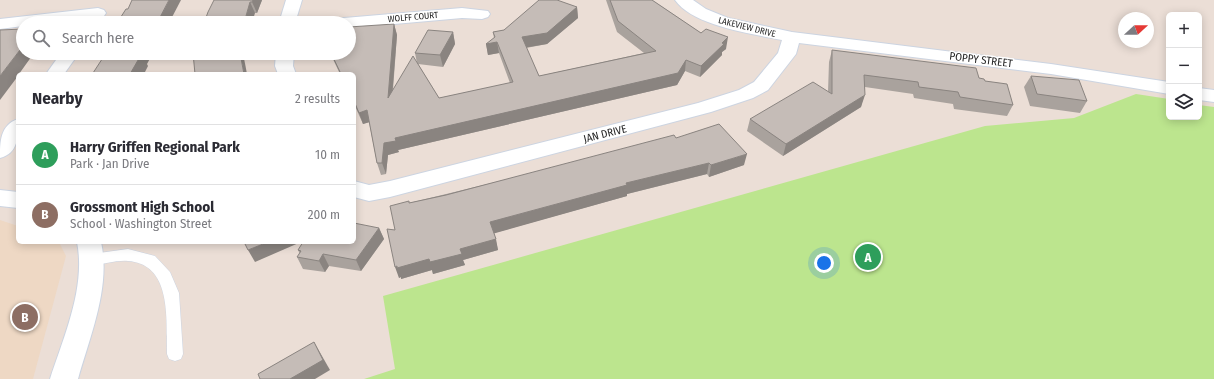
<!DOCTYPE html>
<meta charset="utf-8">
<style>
:root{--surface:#fff;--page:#f2f2f3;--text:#2b2b33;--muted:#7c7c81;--line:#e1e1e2;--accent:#2f7dff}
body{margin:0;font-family:"Fira Sans Condensed",sans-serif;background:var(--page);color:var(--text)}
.controls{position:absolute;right:12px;top:12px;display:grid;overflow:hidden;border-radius:6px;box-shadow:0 2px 10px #0003}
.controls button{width:36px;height:36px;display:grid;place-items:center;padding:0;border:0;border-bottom:1px solid var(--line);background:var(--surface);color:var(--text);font:20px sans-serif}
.compass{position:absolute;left:1118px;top:12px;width:36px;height:36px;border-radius:50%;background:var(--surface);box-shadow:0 2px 10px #0003;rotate:69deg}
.you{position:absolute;left:824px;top:263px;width:14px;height:14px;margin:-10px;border:3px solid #fff;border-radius:50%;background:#1a73e8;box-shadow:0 0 0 6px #1a73e833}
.badge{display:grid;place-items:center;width:26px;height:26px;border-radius:50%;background:var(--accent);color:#fff;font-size:13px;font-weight:700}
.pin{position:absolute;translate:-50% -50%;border:2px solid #fff;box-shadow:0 1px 4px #0006}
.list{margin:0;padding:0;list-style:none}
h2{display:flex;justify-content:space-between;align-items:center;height:52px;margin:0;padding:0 16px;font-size:17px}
h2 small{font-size:13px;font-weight:400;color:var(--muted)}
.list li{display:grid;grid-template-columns:26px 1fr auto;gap:12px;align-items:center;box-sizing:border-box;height:60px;padding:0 16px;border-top:1px solid var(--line)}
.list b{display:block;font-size:15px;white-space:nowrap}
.list p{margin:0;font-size:13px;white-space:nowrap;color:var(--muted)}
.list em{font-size:13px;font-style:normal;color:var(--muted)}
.icon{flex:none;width:22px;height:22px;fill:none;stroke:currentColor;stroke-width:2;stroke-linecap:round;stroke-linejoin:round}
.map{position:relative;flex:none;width:1214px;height:379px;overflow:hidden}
.search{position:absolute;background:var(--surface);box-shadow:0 2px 10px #0003;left:16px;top:16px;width:340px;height:44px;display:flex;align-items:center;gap:10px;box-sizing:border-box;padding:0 14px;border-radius:22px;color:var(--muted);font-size:15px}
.panel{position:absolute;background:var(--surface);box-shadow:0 2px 10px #0003;left:16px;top:72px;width:340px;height:172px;border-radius:6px}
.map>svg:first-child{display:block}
.education{fill:#eed8c4}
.green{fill:#bce58e}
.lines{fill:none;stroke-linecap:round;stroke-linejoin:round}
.service-casing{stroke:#ccd4e1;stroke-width:1}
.minor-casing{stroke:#ccd4e1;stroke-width:2}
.service{fill:#fff;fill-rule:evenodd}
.minor{fill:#fff;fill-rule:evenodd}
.wall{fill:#a9a29d}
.shaded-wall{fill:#8a8480}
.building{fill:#c5bcb7;stroke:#8a8480}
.labels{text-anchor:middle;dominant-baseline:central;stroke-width:3;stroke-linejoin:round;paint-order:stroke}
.far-street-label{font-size:9px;fill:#262626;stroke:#fff}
.street-label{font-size:11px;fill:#262626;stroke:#fff}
</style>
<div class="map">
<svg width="1214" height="379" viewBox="0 0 1214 379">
<rect width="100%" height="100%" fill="#ebded6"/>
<polygon class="education" points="0,220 18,226 18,242 59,242 66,256 33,379 0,379"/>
<polygon class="green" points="1136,94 1169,99 1169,117 1199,117 1199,105 1214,107 1214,379 364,379 395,369 383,296 985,126 1074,118"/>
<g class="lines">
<g class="service-casing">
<path id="service" d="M128,249L155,256L170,272L179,293L183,354L181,359L175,361L169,359L167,354C166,322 173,264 128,261C117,260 103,264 92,266L87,264L85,260L87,256L92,254Z"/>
</g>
<g class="minor-casing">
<g id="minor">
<polygon points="286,0 302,0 295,23 279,23"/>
<path d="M675,0H693L706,9L728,18L792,32L1051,64L1169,82V94L1051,74L799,43L796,54L768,90L753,98L711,112L390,197L369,201L354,197V181L369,185L390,181L698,103L739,90L754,82L778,53L782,40C753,34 693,26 675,0Z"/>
<polygon points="98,8 104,10 106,13 104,16 53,23 23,23 23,26 0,29 0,19"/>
<polygon points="462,8 488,11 490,14 488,17 482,19 462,18 349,28 349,23 336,23 338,19 344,18"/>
<polygon points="61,53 79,53 64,74 46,74"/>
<polygon points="276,53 294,53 293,66 296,74 278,74 275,66"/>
<polygon points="1199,88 1214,90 1214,102 1199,100"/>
<path d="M18,119C18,136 19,153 0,158C0,142 0,125 18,119Z"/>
<polygon points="0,190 18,192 18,208 0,206"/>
<path d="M77,242H101C111,287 90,336 78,379H50C64,336 86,287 77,242Z"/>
</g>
</g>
<use href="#service" class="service"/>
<use href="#minor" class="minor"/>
</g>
<g class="wall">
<polygon points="214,0 262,0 257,13 255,13"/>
<polygon points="606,0 652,0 701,33 726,49 722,52 722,55 700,77 685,71 677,85 398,150 399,152 388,155 386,174 381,175 377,163 369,122 363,124 354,104 354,74 340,74 330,53 349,53 394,24 397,35 393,90 417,63 415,53 453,32 455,44 443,67 418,64 439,98 510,83 499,53 488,55 486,44 494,38 493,32 504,30 577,7 578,18 547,44 526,48 539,76 644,53 617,32"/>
<polygon points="832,50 979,78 985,81 1013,105 1007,116 954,109 953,104 914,98 913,94 865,87 861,107 783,156 747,131 750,119 828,92 829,62"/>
<polygon points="1031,76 1087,101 1080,113 1030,106 1024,87"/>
<polygon points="676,138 744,165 709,177 707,174 627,194 627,196 494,233 498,250 463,260 465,265 433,274 432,270 401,279 401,277 399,278 395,230 409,203"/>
<polygon points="379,228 384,239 361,271 329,266 325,272 303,269 297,257 300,254 298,250"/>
</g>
<g class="shaded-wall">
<polygon points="169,0 181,0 169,23 157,23"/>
<polygon points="253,0 262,0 257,13 252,2"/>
<polygon points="250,2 255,13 252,23 244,23"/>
<polygon points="577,7 578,18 547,44 523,48 522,37"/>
<polygon points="394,24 397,35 391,109 388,98"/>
<polygon points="453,32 455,44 443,67 440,55"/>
<polygon points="728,37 726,49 722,52 722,55 700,77 701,66 722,43"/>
<polygon points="497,42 499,53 488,55 486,44"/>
<polygon points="23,46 23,53 34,53 19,74 18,74 18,76 0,100 0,76"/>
<polygon points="140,53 153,53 147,64 148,66 144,74 130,74"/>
<polygon points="240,53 243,53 247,74 244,74"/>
<polygon points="686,60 685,71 677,85 398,150 399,152 388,155 386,174 382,163 384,143 395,138"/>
<polygon points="865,95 861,107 783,156 786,144"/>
<polygon points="367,110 370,122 363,124 359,113"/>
<polygon points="747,154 744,165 709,177 711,165"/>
<polygon points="709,163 707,174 627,194 627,196 492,234 490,222 626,183"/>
<polygon points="379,228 384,239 361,271 356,260"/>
<polygon points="496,239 498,250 463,260 465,265 433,274 432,270 401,279 401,277 399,278 395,267"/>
<polygon points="268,242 301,242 255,262 248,250"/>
<polygon points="323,254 329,266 325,272 319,261"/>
<polygon points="314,342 330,370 315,379 290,379"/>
</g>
<g class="building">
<polygon points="132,0 169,0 157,23 117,23 126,9 128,9"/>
<polygon points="214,0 253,0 252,2 250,2 244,23 204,23 208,12"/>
<polygon points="539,0 557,0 577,7 547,33 522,37 539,76 656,51 618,21 610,0 652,0 701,33 706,29 728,37 722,43 724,44 701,66 686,60 678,73 395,138 396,141 384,143 382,163 377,163 367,110 359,113 354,101 354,74 341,74 331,53 349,53 349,27 394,24 388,98 413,56 439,98 513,82 497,42 486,44 495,37 493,32 504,30"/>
<polygon points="23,29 23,46 0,76 0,30"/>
<polygon points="428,30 453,32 440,55 415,53"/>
<polygon points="832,50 976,68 979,78 984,79 985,81 1007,84 1013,105 960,97 958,92 919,87 918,82 864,75 865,95 786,144 750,119 813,82 832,94"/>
<polygon points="106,53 140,53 139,55 141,55 130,74 86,74 93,73"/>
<polygon points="193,53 240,53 244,74 195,74"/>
<polygon points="1031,76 1079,80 1087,101 1037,94"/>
<polygon points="719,124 747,154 711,165 709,163 626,183 627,185 490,222 496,239 460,249 462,254 430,262 429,259 397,268 397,266 395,267 387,229 395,230 390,206 409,201 409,203 446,195 674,135 676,138"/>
<polygon points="354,223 379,228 356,260 323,254 319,261 297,257 301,251 298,250 303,242 354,242"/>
<polygon points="244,242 268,242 248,250"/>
<polygon points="314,342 323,360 290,379 260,379 258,374"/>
</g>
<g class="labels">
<g class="far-street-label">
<text transform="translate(413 17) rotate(-5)">WOLFF COURT</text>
<text transform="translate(747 27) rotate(14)">LAKEVIEW DRIVE</text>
</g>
<g class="street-label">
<text transform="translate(981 60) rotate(7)">POPPY STREET</text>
<text transform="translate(605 134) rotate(-14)">JAN DRIVE</text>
</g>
</g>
</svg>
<div class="controls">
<button>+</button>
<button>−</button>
<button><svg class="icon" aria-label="layers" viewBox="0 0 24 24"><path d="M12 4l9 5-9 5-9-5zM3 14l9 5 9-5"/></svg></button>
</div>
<svg class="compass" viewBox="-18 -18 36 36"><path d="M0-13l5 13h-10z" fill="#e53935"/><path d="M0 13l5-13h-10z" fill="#7c7c81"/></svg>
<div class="you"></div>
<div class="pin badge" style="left:868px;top:257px;background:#2e9e5b">A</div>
<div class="pin badge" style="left:25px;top:317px;background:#8d6e63">B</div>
<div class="search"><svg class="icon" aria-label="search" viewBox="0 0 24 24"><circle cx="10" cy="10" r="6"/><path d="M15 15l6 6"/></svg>Search here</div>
<section class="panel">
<h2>Nearby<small>2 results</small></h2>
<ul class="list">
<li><span class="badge" style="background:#2e9e5b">A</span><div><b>Harry Griffen Regional Park</b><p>Park · Jan Drive</p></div><em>10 m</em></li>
<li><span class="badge" style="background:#8d6e63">B</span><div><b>Grossmont High School</b><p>School · Washington Street</p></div><em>200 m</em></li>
</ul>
</section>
</div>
